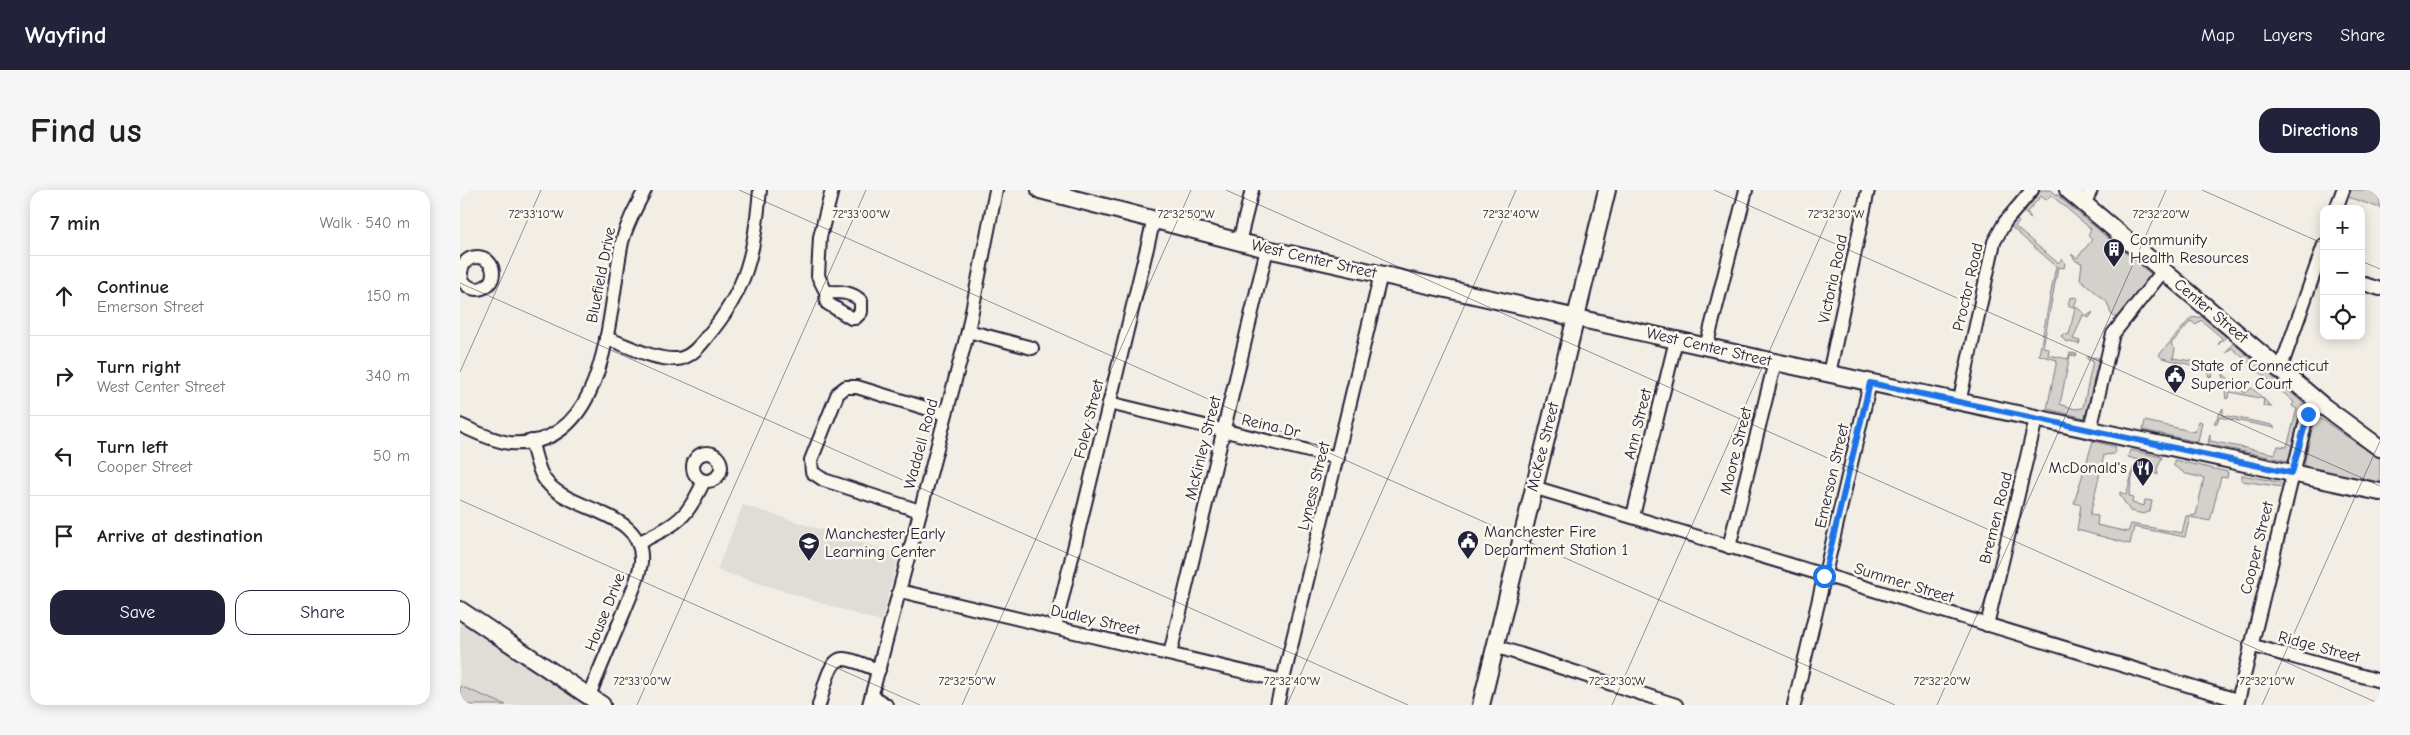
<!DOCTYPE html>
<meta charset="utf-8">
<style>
:root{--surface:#fff;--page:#f6f6f6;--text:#202124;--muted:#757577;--line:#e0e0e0;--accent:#22223b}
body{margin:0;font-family:"Comic Neue",sans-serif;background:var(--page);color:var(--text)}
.controls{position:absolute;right:15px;top:15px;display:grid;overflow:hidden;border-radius:10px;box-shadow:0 2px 12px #0003}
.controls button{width:45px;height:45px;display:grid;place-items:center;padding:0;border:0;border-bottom:1px solid var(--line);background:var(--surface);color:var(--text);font:25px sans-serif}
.stop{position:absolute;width:15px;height:15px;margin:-11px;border:4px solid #1a73e8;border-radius:50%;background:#fff}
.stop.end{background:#1a73e8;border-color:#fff;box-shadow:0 1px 5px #0008}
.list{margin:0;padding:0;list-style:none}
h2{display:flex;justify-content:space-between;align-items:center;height:65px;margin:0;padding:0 20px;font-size:21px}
h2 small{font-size:16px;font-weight:400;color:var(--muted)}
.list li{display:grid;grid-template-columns:32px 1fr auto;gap:15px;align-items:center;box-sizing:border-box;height:80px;padding:0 20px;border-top:1px solid var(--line)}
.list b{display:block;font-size:19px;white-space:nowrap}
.list p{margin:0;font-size:16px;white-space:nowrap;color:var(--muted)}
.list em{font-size:16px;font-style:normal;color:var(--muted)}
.actions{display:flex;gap:10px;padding:15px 20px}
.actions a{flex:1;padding:11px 0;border:1px solid var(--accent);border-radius:15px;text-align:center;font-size:18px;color:var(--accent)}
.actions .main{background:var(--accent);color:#fff}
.icon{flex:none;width:28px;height:28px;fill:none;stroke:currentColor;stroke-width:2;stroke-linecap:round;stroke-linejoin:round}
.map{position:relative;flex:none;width:1920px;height:515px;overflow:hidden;border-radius:15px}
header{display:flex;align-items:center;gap:30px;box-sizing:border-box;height:70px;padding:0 25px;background:var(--accent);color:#fff}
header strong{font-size:24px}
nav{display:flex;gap:28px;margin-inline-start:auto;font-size:18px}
.intro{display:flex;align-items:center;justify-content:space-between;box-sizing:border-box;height:120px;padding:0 30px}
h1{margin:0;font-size:35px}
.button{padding:12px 22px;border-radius:15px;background:var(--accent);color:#fff;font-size:18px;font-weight:700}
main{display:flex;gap:30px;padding:0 30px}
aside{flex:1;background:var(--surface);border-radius:15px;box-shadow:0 2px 12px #0003}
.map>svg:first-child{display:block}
.built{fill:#e0dcd6}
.green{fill:#d4d1cc;stroke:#7b7a84}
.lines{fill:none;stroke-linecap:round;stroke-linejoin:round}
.minor-casing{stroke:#22223b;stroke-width:16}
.major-casing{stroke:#22223b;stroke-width:20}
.minor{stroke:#fbf7ec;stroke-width:12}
.major{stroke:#fbf7ec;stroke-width:16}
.route{stroke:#1a73e8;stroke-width:6}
.ticks{fill:none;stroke:#22223b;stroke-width:1;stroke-opacity:0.45}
.labels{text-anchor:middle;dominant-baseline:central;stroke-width:5;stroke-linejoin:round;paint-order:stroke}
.poi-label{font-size:16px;fill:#22223b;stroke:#fbf7ec;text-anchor:start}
.street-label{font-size:16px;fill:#22223b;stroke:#fbf7ec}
.ticks-label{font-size:12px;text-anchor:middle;fill:#22223b;stroke:#fbf7ec;stroke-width:5;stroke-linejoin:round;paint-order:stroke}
</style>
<header>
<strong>Wayfind</strong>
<nav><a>Map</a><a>Layers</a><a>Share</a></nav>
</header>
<div class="intro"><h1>Find us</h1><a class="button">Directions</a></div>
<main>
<aside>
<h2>7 min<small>Walk · 540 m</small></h2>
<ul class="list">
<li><svg class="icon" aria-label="ahead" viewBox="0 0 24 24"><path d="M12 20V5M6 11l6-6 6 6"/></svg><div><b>Continue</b><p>Emerson Street</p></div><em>150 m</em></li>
<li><svg class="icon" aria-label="right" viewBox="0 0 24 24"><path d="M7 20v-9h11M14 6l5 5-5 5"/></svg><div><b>Turn right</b><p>West Center Street</p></div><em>340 m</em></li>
<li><svg class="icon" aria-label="left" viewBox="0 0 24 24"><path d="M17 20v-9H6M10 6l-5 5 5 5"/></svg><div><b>Turn left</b><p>Cooper Street</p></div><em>50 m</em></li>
<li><svg class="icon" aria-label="arrive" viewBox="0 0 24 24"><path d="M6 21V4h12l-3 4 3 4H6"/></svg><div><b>Arrive at destination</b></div></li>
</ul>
<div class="actions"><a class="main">Save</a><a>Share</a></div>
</aside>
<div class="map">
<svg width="1920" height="515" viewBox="0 0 1920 515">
<rect width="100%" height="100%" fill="#f2eee5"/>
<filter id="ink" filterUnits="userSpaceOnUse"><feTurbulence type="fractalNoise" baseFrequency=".02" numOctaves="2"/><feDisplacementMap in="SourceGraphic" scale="10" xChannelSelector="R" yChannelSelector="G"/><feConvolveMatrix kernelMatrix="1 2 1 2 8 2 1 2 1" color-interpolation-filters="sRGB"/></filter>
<g filter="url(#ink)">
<g class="built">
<polygon points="283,315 439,364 421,432 257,380"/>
<polygon points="0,426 133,515 46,515 0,496"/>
</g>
<g class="green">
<polygon points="1580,0 1591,0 1692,85 1656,128 1651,124 1647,112 1620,89 1622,73 1616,71 1611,64 1617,68 1632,50 1628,45 1631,39 1591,5 1586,10 1581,6 1567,22 1571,28 1562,21"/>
<polygon points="1891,0 1920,0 1920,18 1888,7"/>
<polygon points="1556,29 1559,32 1555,37 1598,73 1602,69 1605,72 1604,78 1598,77 1583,157 1589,159 1588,165 1608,169 1610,163 1617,164 1616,166 1610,165 1600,214 1615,219 1623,218 1633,171 1627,169 1627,167 1639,168 1625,228 1587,219 1597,170 1579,165 1596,76 1550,36"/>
<polygon points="1616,107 1618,109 1614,115 1627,126 1633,122 1629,128 1623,125 1613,149 1620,151 1619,154 1605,151 1601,146 1603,144 1609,145 1615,118 1608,115 1610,108"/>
<polygon points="1742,127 1766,147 1758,155 1762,148 1741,130 1736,135 1731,131 1711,154 1715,159 1713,168 1744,173 1753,179 1752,187 1748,186 1749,179 1702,168 1699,165 1731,128"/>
<polygon points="1773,153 1843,213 1828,271 1748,254 1750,244 1750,251 1815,264 1818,256 1827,257 1837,219 1832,216 1834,212 1772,158 1766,163"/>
<polygon points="1763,184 1785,203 1792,198 1812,217 1803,216 1804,209 1770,202 1768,208 1766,209"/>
<polygon points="1763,218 1763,225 1812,235 1815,238 1759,227 1757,233 1754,233"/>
<polygon points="1861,229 1920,269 1920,294 1847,278 1844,275 1853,234 1856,230"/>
<polygon points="1685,231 1735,242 1738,231 1742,232 1738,252 1683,240"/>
<polygon points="1633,251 1656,257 1654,264 1644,265 1630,325 1638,326 1637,335 1668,342 1671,334 1722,343 1726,326 1736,325 1744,288 1726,284 1714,276 1714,270 1768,282 1767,288 1761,287 1750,331 1730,327 1725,347 1674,337 1670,354 1617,340 1621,315 1614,313"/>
<polygon points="1670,260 1702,267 1697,279 1698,285 1690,281 1691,274 1668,267"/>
<polygon points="1674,277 1669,306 1673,307 1672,313 1684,316 1685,310 1692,311 1690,321 1684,324 1670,321 1660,305 1660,302 1666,305"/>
<polygon points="1782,285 1819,292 1823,296 1822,297 1782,291"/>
<polygon points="0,496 46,515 0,515"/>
</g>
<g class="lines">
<g class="minor-casing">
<g id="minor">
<polyline points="1624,14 1631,0"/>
<polyline points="1876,19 1883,0"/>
<polyline points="779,52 792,0"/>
<circle cx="17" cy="83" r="16"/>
<polyline points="1901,93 1920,99"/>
<path d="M366,102C379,102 391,101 401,111V122L395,128H391L367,113L366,102L358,86L360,47L372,0"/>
<polyline points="508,141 572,158"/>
<path d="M146,148C167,155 193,170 216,169C229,169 239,157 246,148C288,99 294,62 300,0"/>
<polyline points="1246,157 1286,0"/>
<polyline points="1820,180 1864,55"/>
<polyline points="1369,184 1408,0"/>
<polyline points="649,213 878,268"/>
<polyline points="1499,213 1534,52 1545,32 1572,0"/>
<path d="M0,235C15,242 34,251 50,253C150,260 148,118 162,52C167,33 176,17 185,0"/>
<polyline points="1630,240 1653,144 1703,81"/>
<path d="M71,251C75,263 77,277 83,287C104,323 185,318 181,372C179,389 170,406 164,422C152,450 140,478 129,506"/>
<circle cx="247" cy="277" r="14"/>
<polyline points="1073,297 1777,510"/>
<polyline points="460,321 364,290 352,282 351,270 378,203 386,197 397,197 485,224"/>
<polyline points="1173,326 1216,150"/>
<path d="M178,353C217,333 225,332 244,291"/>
<polyline points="1269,357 1315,172"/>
<polyline points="440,401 823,491"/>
<polyline points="1527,435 1576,229"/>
<polyline points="595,437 694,29"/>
<polyline points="1790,455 1920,491"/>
<polyline points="1035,456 1216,515"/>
<polyline points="710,464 807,59"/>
<polyline points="412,506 426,515"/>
<path d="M359,515C363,503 369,467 384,469C396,470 408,477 419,480"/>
<polyline points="409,515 508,141 536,0"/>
<polyline points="817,515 921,84"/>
<polyline points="1334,515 1410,193"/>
<polyline points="1777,515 1847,226 1856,210"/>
</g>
</g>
<g class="major-casing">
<g id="major">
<polyline points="580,0 807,59 1315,172 1920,302"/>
<polyline points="1608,0 1863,216 1920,258"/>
<polyline points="0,420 142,515"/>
<polyline points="1021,515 1147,0"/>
</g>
</g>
<use href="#minor" class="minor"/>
<use href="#major" class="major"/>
</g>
</g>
<g class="lines" filter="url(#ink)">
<polyline class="route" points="1364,386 1410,193 1832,283 1848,224"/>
</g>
<path class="ticks" d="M279,0L1435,515M766,0L1920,514M1254,0L1920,296M1742,0L1864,54M1901,71L1920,79M0,93L948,515M0,182L81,0M0,310L460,515M177,515L406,0M502,515L731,0M827,515L1056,0M1152,515L1381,0M1477,515L1706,0M1802,515L1920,251"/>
<defs>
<g id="building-pin" transform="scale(1.125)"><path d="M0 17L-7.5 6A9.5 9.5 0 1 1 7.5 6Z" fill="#22223b" stroke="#fbf7ec"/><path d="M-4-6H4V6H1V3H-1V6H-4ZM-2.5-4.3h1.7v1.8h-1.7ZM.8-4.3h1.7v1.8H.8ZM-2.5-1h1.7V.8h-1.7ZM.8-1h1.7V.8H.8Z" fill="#fff"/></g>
<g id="civic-pin" transform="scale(1.125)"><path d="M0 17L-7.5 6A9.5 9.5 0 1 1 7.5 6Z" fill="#22223b" stroke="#fbf7ec"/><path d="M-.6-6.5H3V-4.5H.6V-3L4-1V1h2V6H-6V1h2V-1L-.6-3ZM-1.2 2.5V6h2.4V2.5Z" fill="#fff"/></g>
<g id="restaurant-pin" transform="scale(1.125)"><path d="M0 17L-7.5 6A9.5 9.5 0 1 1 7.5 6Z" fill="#22223b" stroke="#fbf7ec"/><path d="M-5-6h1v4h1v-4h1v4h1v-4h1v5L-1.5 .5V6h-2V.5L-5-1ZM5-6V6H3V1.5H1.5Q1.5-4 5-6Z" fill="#fff"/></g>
<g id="school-pin" transform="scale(1.125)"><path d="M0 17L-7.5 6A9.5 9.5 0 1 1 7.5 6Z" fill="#22223b" stroke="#fbf7ec"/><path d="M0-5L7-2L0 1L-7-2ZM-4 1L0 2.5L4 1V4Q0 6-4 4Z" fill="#fff"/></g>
</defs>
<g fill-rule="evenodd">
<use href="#building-pin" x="1654" y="59"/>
<use href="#civic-pin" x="1715" y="185"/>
<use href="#restaurant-pin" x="1683" y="278"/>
<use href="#civic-pin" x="1008" y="351"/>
<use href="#school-pin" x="349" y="353"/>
</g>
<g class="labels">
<g class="poi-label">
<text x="1670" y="50">Community<tspan x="1670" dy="18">Health Resources</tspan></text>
<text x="1731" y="176">State of Connecticut<tspan x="1731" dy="18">Superior Court</tspan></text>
<text x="1667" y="278" text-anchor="end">McDonald's</text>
<text x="1024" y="342">Manchester Fire<tspan x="1024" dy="18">Department Station 1</tspan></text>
<text x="365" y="344">Manchester Early<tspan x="365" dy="18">Learning Center</tspan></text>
</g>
<g class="street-label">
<text transform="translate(854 69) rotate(13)">West Center Street</text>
<text transform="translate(141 85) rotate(-79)">Bluefield Drive</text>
<text transform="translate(1373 89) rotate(-78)">Victoria Road</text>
<text transform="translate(1508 97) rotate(-77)">Proctor Road</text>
<text transform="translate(1751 121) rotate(40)">Center Street</text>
<text transform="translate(1249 157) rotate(13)">West Center Street</text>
<text transform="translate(629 229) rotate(-76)">Foley Street</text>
<text transform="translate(1178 234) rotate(-76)">Ann Street</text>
<text transform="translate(811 236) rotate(13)">Reina Dr</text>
<text transform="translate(461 254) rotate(-75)">Waddell Road</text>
<text transform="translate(1083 257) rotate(-76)">McKee Street</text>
<text transform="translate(743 258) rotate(-76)">McKinley Street</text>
<text transform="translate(1276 261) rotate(-76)">Moore Street</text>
<text transform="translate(1372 286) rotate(-77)">Emerson Street</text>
<text transform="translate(854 296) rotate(-76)">Lyness Street</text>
<text transform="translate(1536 328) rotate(-76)">Bremen Road</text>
<text transform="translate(1797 358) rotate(-76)">Cooper Street</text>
<text transform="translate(1444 393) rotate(17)">Summer Street</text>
<text transform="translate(145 422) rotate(-68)">House Drive</text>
<text transform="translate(635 430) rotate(13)">Dudley Street</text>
<text transform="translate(1859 457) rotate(15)">Ridge Street</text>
</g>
</g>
<g class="ticks-label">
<text x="401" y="28">72°33'00"W</text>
<text x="726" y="28">72°32'50"W</text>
<text x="1051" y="28">72°32'40"W</text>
<text x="1376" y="28">72°32'30"W</text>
<text x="1701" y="28">72°32'20"W</text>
<text x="76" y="28">72°33'10"W</text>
<text x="182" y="495">72°33'00"W</text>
<text x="507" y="495">72°32'50"W</text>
<text x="832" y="495">72°32'40"W</text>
<text x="1157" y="495">72°32'30"W</text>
<text x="1482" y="495">72°32'20"W</text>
<text x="1807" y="495">72°32'10"W</text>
</g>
</svg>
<div class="controls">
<button>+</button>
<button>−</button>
<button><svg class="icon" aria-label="locate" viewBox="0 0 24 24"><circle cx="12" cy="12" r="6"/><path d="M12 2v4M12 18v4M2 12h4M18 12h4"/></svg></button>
</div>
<div class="stop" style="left:1364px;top:386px"></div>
<div class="stop end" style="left:1848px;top:224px"></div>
</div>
</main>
